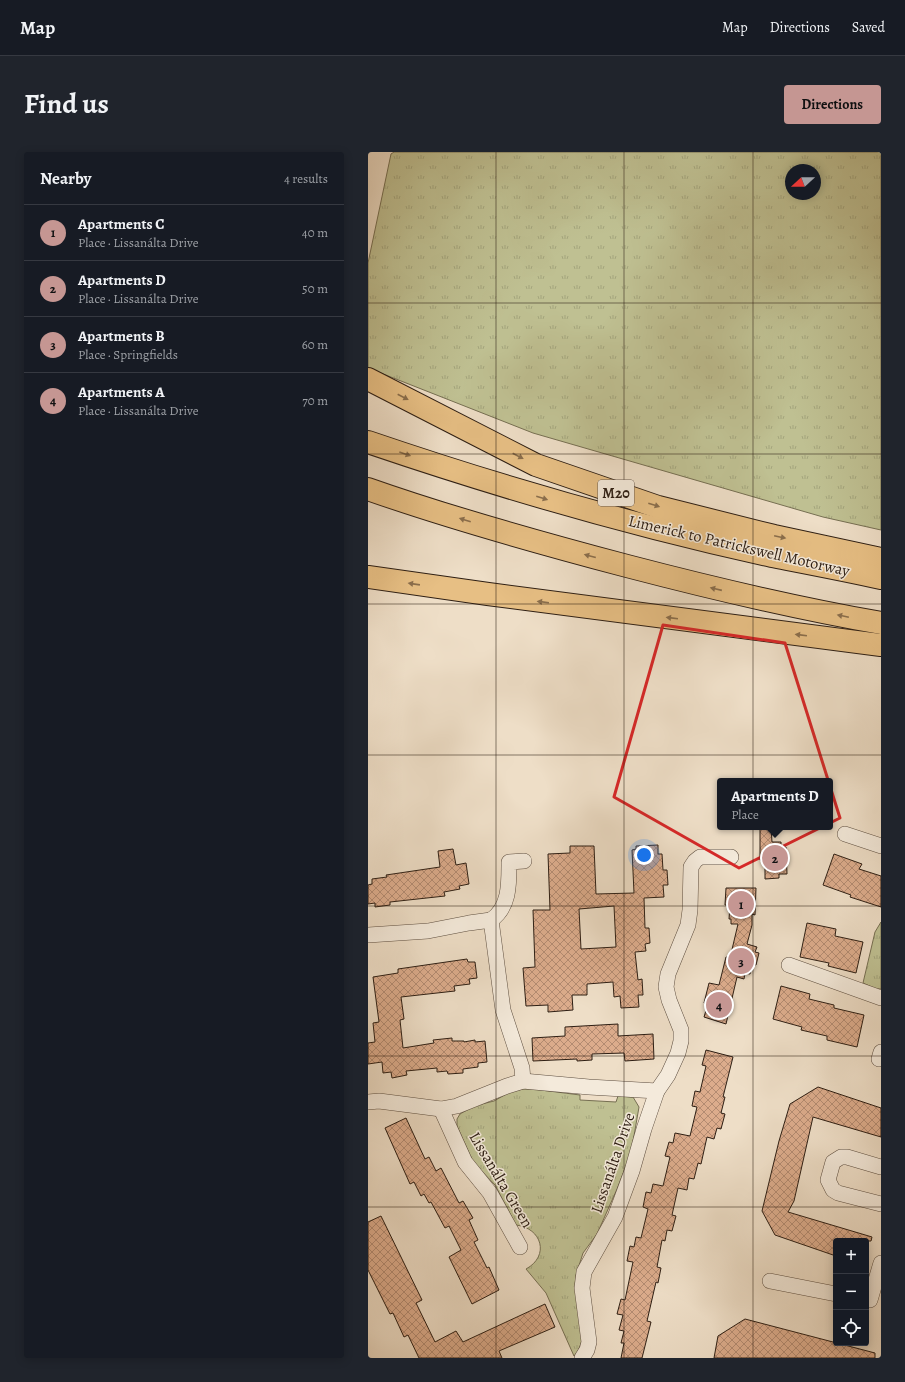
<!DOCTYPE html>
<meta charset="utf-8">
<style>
:root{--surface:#171b24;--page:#20242c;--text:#f1f3f6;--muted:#9ea1a6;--line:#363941;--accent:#c59692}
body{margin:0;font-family:Alegreya,serif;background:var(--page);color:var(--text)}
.controls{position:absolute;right:12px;bottom:12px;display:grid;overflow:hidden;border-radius:4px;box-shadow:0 2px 10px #0003}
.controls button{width:36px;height:36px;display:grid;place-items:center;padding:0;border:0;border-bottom:1px solid var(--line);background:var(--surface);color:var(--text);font:20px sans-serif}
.compass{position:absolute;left:417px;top:12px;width:36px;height:36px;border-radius:50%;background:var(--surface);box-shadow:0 2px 10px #0003;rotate:249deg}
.you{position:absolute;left:276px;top:703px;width:14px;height:14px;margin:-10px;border:3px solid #fff;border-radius:50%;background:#1a73e8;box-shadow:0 0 0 6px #1a73e833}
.badge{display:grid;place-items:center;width:26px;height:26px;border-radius:50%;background:var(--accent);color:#111;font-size:13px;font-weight:700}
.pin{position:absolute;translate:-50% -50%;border:2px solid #fff;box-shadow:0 1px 4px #0006}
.popup{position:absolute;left:349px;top:626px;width:116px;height:52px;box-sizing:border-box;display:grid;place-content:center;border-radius:4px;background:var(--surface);filter:drop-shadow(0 1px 3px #0005);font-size:13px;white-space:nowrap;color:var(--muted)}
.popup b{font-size:15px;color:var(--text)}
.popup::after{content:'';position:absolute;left:50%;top:100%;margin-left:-8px;border:8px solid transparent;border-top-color:var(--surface)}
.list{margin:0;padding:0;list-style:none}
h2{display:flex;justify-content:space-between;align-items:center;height:52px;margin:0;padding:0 16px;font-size:17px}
h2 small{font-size:13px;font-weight:400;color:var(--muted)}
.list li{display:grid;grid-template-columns:26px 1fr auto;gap:12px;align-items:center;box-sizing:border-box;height:56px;padding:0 16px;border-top:1px solid var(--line)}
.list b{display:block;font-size:15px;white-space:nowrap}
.list p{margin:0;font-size:13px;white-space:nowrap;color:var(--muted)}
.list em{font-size:13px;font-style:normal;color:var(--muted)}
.icon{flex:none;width:22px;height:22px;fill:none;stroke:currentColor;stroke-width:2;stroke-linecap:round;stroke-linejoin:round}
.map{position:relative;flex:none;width:513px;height:1206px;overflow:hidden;border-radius:4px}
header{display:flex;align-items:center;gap:24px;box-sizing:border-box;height:56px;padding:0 20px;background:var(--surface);border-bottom:1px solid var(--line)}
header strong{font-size:19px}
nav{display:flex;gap:22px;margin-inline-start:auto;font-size:14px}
.intro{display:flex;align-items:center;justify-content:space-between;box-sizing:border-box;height:96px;padding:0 24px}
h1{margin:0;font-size:28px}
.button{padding:10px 18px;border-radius:4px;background:var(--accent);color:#111;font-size:14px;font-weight:700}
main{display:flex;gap:24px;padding:0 24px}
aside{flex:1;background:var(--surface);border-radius:4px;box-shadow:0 2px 10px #0003}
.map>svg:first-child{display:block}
.grass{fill:url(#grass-tufts);stroke:#766f52;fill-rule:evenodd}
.building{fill:url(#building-cross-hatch);stroke:#2d1e13;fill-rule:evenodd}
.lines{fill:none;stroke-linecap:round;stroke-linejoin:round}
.minor-casing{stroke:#5d4e40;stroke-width:16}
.motorway-casing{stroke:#2d1e13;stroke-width:24}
.minor{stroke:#f4eadb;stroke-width:15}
.motorway{stroke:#e7bf84;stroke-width:22}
.oneway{fill:#8a6e4c}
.marked{fill:none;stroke:#d62828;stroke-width:3;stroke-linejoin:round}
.grid{fill:none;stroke:#2d1e13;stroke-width:1;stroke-opacity:0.55}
.labels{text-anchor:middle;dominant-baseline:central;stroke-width:3;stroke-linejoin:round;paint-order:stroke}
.shield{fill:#f4eadb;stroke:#695b4f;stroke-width:1}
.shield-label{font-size:15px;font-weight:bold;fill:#2d1e13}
.street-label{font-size:16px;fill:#2d1e13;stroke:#f4eadb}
</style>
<header>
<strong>Map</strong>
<nav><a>Map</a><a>Directions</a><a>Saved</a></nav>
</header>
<div class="intro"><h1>Find us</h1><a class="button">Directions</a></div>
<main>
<aside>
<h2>Nearby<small>4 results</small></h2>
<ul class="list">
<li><span class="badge">1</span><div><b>Apartments C</b><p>Place · Lissanálta Drive</p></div><em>40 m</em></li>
<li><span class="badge">2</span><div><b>Apartments D</b><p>Place · Lissanálta Drive</p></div><em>50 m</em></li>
<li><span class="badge">3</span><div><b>Apartments B</b><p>Place · Springfields</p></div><em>60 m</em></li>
<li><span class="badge">4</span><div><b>Apartments A</b><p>Place · Lissanálta Drive</p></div><em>70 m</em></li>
</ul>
</aside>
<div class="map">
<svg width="513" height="1206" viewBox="0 0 513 1206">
<defs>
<pattern id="grass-tufts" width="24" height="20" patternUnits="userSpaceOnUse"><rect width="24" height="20" fill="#bfc092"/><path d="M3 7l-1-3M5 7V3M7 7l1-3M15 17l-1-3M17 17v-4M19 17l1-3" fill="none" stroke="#a4a57d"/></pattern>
<pattern id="building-cross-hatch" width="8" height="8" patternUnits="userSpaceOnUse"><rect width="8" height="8" fill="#dcac8c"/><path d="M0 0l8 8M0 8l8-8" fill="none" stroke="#b38b71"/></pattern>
</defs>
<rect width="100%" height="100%" fill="#eedec7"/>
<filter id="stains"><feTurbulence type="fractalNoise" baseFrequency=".005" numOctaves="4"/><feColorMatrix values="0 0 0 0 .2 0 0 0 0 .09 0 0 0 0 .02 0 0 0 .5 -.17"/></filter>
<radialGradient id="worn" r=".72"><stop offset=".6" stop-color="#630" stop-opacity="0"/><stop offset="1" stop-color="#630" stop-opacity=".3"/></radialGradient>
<g class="grass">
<path d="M26,0H513V378L455,365L165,281L0,216V111L23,2ZM423,18H447V42H423Z"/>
<polygon points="513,770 513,837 508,837 495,831 507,780"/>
<path d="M155,937H165L212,943V948L248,950L250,944L265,945L271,955L263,1001L249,1037L229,1082L215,1101L208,1123L207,1134L214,1189L210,1199L206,1204L178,1141L158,1117C182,1104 174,1076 148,1073L127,1033L105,1010L89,974V967L92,962L106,954L126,949L142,940Z"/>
</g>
<g class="building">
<polygon points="392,675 403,675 404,690 413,690 413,695 418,695 419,722 411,722 411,726 397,727 397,708 392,708"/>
<path d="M290,693V702H294L295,718H299L300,733H295L296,745L276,746L277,776H281L282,791L277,792L278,799L267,800L270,828L274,827L275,843H270L271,855L253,856L252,844L246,845L245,830L219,832V843H204L205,858L180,860V853L158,854L155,816L167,815L165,758H182L180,702L202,701V694H226L228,742L266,741L264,698L268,697V694ZM246,754L248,795L213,797L211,757Z"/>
<polygon points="85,697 88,713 98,711 101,732 91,734 92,737 76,740 77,744 22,750 22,753 7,755 7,751 0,752 0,733 4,732 4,727 19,725 18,723 72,715 70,699"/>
<polygon points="466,702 494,712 491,717 513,724 513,755 482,745 483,743 455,733"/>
<polygon points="358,736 388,736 387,763 384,762 384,773 379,792 389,795 387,800 391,801 388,813 384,812 382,822 377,821 376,827 369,825 358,872 336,865 340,852 336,851 341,831 351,833 358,805 362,806 370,772 363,772 363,767 361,767 362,753 357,753"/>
<polygon points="439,771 468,777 467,784 495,790 488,821 460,814 461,811 432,805"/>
<polygon points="99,807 100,810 107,810 109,826 101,827 102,832 86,834 87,839 33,845 36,867 32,868 35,896 66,891 65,888 84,886 84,889 96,889 96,890 107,888 107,890 117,889 119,910 110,911 110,915 95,917 95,921 80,922 79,919 69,920 69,916 38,919 39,923 24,926 23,920 15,921 14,910 0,912 0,891 7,890 5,871 11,870 5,825 30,821 30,817"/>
<polygon points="413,834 442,842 441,847 466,853 466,856 496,863 489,895 459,888 459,884 433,878 434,875 405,867"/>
<polygon points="250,872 250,884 285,882 286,907 257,909 256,901 224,902 224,908 209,909 209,907 165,909 164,886 197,884 197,875"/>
<polygon points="338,898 365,905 355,945 357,945 353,961 357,962 353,977 349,976 346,987 339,985 333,1012 330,1011 326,1027 321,1026 319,1038 310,1036 304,1063 308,1064 304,1079 299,1078 297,1089 294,1088 289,1115 293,1116 290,1131 288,1130 279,1169 283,1170 274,1206 253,1206 256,1191 253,1191 256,1179 251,1178 255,1163 249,1162 253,1147 257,1148 265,1110 259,1109 262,1094 266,1095 268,1085 273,1086 280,1057 275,1055 278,1040 283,1041 285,1032 295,1034 302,1005 297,1004 301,990 305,991 307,981 322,984 329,955 324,954 327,939 332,940 338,914 334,913"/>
<polygon points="450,935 513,956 513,985 445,965 426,1049 420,1060 504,1085 503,1089 468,1089 468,1104 407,1083 394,1059 411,989 422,952"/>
<polygon points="38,966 57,1007 61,1005 68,1019 73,1016 91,1051 95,1049 105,1066 101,1068 110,1088 106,1090 119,1116 121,1115 131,1138 104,1152 81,1105 93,1098 81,1074 77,1076 63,1050 61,1051 56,1042 53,1044 46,1030 42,1032 17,976"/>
<polygon points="13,1064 54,1148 48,1151 67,1190 88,1179 95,1190 177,1152 187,1175 131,1199 134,1206 51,1206 40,1183 36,1185 25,1161 22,1162 0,1118 0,1070"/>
<polygon points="377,1167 507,1201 507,1206 346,1206 350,1184"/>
</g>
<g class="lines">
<g class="minor-casing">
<g id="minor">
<polyline points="477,682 513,694"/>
<polyline points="0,783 60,779 101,771 123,768"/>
<polyline points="421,813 513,846"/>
<polyline points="511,907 513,900"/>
<path d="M155,929L154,916L135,858L123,768C142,755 141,731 141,710L156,709"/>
<polyline points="0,950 11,949 73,957 89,954 139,934 155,929 221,935 289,939"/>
<polyline points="73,957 97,1010 122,1041 152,1095"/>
<polyline points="513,1015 479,1005 473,1005 465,1010 460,1028 465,1038 470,1041 513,1052"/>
<polyline points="402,1129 468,1142"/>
<polyline points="502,1148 513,1111"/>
<polyline points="214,1206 219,1198 221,1190 214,1136 216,1120 247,1065 264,1019 276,977 289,939 300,923 310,901 313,889 313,878 301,848 298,835 300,822 320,773 322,758 323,715 327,709 332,705 363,705"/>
</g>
</g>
<g class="motorway-casing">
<g id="motorway">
<polyline points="0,227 168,313 290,355 406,384 513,407"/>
<path d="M0,290C132,335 267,374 404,404C440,411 477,418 513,426"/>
<path d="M0,337C85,367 172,391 259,414C343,436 427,456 513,471"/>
<polyline points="0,425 120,442 513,493"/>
</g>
</g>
<use href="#minor" class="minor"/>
<use href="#motorway" class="motorway"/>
</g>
<defs><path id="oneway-solid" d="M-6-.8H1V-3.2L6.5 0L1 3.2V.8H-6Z"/></defs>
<g class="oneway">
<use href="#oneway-solid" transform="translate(35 245) rotate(27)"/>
<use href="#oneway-solid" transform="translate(37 302) rotate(19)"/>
<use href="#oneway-solid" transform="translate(150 304) rotate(27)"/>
<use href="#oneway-solid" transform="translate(174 346) rotate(17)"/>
<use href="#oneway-solid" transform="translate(286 353) rotate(18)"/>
<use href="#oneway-solid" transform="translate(97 368) rotate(-163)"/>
<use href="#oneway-solid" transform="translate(412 385) rotate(12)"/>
<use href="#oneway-solid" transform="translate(222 404) rotate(-165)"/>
<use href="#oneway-solid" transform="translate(46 432) rotate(-172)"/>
<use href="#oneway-solid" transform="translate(348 437) rotate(-167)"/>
<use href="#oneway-solid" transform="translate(175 450) rotate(-173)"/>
<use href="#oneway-solid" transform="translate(475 464) rotate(-168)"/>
<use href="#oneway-solid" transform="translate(304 466) rotate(-173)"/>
<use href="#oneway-solid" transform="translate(433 483) rotate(-173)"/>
</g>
<path class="marked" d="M295,473L417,491L472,666L371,716L246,645Z"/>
<path class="grid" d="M128,0V1206M256,0V1206M385,0V1206M0,151H513M0,302H513M0,452H513M0,603H513M0,754H513M0,904H513M0,1055H513"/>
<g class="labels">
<rect class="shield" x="230" y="328" width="36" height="26" rx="3"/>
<g class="shield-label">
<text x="248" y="341">M20</text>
</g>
<g class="street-label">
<text transform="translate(371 394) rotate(13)">Limerick to Patrickswell Motorway</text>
<text transform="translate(245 1011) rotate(-71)">Lissanálta Drive</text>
<text transform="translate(133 1028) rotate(59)">Lissanálta Green</text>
</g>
</g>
<rect width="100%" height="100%" filter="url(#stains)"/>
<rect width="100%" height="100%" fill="url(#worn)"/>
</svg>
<div class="controls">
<button>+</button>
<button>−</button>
<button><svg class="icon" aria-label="locate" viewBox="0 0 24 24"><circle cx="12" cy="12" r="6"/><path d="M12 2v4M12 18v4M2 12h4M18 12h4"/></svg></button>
</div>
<svg class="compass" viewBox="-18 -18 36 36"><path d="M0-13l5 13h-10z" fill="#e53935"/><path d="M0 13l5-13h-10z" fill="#9ea1a6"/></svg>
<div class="you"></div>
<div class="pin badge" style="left:373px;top:752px">1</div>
<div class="pin badge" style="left:407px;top:706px">2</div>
<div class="popup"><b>Apartments D</b>Place</div>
<div class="pin badge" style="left:373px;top:809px">3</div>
<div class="pin badge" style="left:351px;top:853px">4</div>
</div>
</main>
